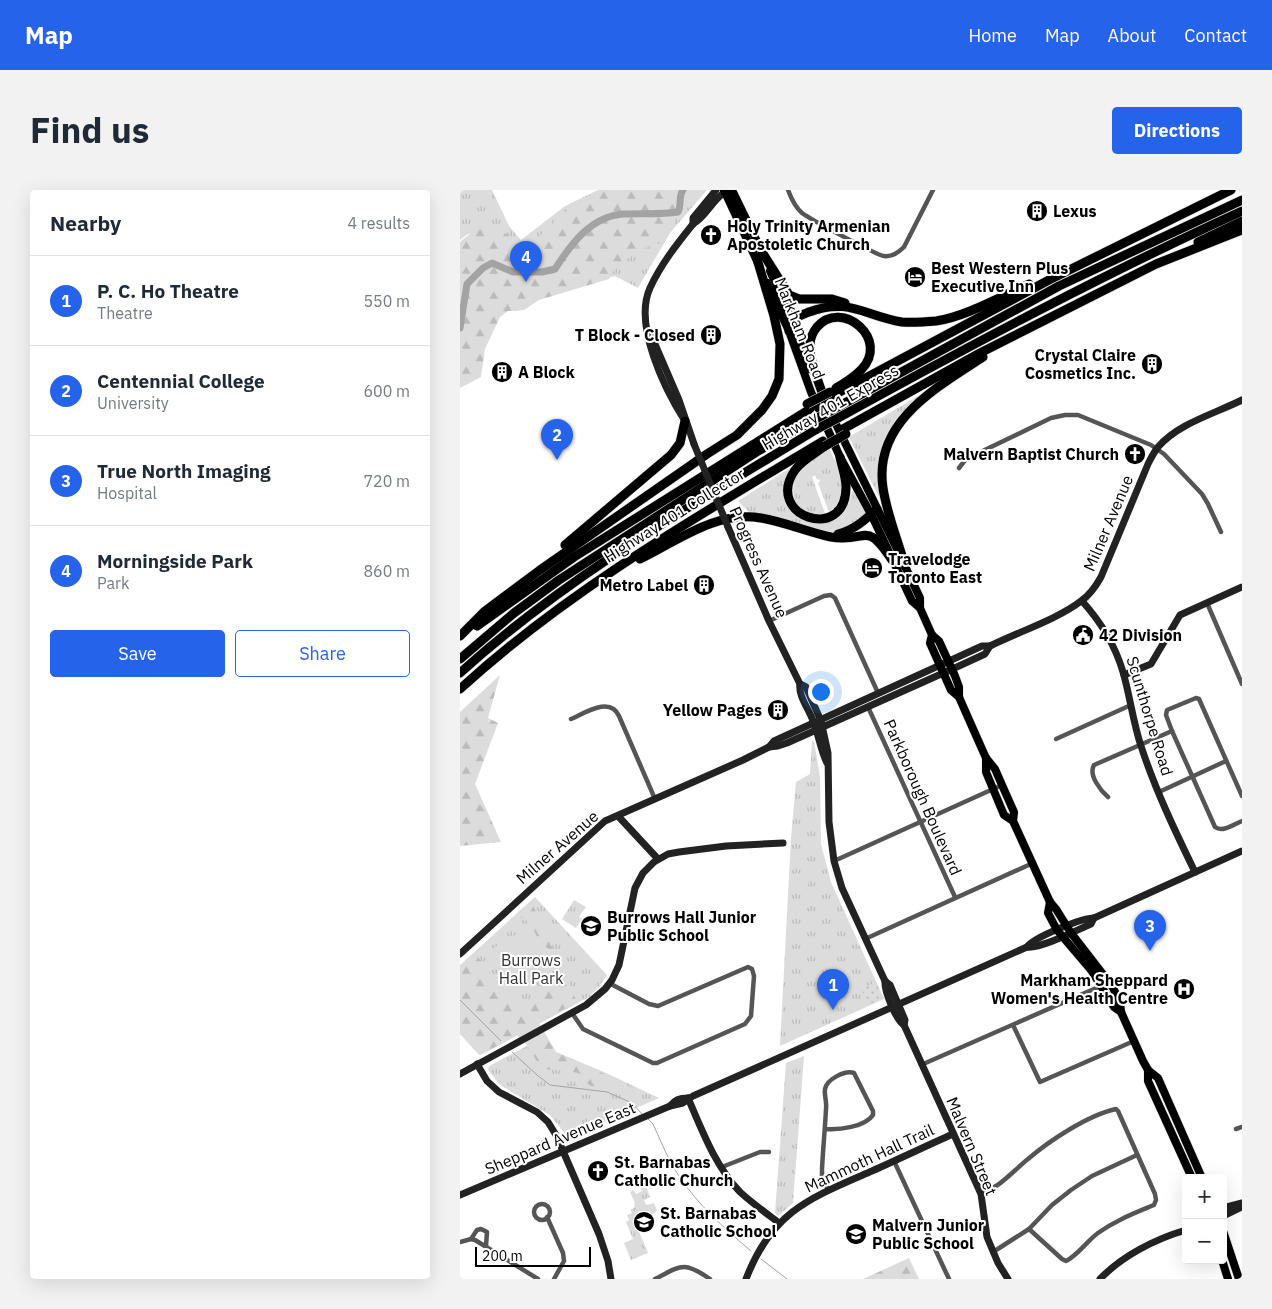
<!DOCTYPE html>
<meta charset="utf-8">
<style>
:root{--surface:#fff;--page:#f2f2f3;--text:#1f2937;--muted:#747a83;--line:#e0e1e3;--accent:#2563eb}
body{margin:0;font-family:"IBM Plex Sans",sans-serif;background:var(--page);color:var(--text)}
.controls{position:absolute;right:15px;bottom:15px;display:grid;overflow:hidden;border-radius:5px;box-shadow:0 5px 20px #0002}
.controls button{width:45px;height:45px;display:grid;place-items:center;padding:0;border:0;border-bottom:1px solid var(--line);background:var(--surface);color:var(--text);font:25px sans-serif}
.scale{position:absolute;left:15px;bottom:12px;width:116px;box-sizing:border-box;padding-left:5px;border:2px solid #000;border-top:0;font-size:14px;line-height:18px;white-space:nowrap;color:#000;-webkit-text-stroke:4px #fff;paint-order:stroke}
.you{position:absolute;left:360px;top:501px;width:18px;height:18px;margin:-12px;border:4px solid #fff;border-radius:50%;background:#1a73e8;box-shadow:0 0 0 8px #1a73e833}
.badge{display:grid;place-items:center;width:32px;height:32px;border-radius:50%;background:var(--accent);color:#fff;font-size:16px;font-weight:700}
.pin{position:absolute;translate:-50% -41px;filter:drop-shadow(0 1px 2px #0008)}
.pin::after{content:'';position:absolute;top:26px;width:18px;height:15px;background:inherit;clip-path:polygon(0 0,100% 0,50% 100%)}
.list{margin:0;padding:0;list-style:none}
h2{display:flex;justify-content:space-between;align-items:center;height:65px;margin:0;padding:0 20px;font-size:21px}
h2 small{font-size:16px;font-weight:400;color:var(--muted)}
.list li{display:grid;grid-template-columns:32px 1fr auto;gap:15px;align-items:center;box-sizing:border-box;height:90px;padding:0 20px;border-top:1px solid var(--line)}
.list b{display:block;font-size:19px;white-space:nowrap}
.list p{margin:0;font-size:16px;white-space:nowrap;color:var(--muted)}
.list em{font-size:16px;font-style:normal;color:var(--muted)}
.actions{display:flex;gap:10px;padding:15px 20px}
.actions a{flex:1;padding:11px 0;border:1px solid var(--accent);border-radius:5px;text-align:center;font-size:18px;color:var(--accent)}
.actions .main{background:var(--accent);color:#fff}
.map{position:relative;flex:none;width:782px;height:1089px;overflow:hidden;border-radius:5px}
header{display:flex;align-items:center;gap:30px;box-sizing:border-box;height:70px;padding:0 25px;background:var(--accent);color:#fff}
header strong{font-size:24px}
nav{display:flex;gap:28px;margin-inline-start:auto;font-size:18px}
.intro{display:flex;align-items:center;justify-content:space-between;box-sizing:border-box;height:120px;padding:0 30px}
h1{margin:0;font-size:35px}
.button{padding:12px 22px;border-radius:5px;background:var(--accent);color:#fff;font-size:18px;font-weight:700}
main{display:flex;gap:30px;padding:0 30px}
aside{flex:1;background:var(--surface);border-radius:5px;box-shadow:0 5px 20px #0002}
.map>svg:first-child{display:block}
.grass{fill:url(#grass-tufts)}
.forest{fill:url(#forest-firs)}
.garden{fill:url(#garden-dots)}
.pitch{fill:#dcdcdc}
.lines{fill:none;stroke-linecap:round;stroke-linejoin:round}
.stream{stroke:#a3a3a3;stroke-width:1}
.river{stroke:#a3a3a3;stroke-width:7}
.primary-casing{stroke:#dbdbdb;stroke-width:9}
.highway-casing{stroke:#dbdbdb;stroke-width:10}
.street{stroke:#555;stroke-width:4.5}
.secondary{stroke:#222;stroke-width:7}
.primary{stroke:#000;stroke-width:8}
.highway{stroke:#000;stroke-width:9}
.highway-bridge-casing{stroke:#dbdbdb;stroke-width:10;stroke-linecap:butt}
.secondary-bridge{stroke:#222;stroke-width:7}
.highway-bridge{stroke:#000;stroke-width:9}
.labels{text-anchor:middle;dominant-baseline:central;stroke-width:4;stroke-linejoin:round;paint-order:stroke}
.poi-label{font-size:16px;font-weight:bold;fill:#000;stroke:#fff;text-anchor:start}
.street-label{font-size:16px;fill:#000;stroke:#fff}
.park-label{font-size:16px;fill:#333;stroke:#fff}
</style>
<header>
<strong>Map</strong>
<nav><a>Home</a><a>Map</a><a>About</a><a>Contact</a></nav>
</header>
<div class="intro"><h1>Find us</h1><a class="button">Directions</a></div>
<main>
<aside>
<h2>Nearby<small>4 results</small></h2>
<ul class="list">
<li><span class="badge">1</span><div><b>P. C. Ho Theatre</b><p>Theatre</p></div><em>550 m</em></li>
<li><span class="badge">2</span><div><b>Centennial College</b><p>University</p></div><em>600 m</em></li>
<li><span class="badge">3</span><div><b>True North Imaging</b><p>Hospital</p></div><em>720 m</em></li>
<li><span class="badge">4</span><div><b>Morningside Park</b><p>Park</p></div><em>860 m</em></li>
</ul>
<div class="actions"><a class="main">Save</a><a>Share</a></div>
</aside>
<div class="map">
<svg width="782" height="1089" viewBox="0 0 782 1089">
<defs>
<pattern id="grass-tufts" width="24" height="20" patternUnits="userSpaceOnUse" patternTransform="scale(1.25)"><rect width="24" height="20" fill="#dcdcdc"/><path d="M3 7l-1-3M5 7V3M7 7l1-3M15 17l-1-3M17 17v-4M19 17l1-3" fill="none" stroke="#bbb"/></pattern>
<pattern id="forest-firs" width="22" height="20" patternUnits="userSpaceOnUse" patternTransform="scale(1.25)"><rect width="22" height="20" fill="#dcdcdc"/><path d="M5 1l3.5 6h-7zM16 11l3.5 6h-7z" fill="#bbb"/></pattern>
<pattern id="garden-dots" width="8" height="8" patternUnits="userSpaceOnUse" patternTransform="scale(1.25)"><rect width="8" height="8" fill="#dcdcdc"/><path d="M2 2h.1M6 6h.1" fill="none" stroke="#bbb" stroke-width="1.8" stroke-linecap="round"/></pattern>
</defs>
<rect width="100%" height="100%" fill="#fff"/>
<g class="grass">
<polygon points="0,0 32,0 49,36 61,50 105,16 138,0 247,0 210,43 178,98 155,86 84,105 58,121 39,119 19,42 8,44 0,50"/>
<polygon points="463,203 429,246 423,315 389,247"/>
<path d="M369,258C380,280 392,304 369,322L358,293L360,291L359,289L357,290L355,285L352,287L366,326C362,326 354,327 350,326C333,319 328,297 339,283C347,273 359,266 369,258Z"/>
<path d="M338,273L327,300C331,308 335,323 342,328C354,336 374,334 383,323C388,316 390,309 392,301H394L407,326L376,342L360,341L291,324L278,311Z"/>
<polygon points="352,551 354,551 360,586 361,654 371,692 424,809 320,856 331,648 336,592 350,584"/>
<polygon points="75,707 147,785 139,797 129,807 21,865 0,839 0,775"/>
<polygon points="114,710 126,717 119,727 122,729 116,738 102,729"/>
<polygon points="76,851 96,862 144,882 199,908 133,937 106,945 90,925 40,895 28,880 29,876"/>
<polygon points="344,866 333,1013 318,1026 315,1023 326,873"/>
<polygon points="185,994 190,1007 184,1010 186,1015 194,1013 197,1020 195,1023 175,1032 188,1063 171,1070 164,1053 173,1049 166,1032 169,1030 167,1025 172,1023 171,1020 175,1017 174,1014 175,1013 170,1002 174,1000 176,1004 182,1001 180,997"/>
</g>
<g class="forest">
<path d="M146,0H220L214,34L200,53L187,57L155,76L149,89L79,110L64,120L48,121L40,127L25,159L21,187L0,198V52C13,42 25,27 41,39C47,44 52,50 59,54C83,54 95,25 113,13C123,7 136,4 146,0Z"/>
<polygon points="40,485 28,528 38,533 15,594 41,652 0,656 0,522"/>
<path d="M71,711L117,812L79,833L96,862L153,888L152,897L148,901C135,899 125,895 118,883L108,881L82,879L66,854L57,845L19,865L0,844V776L15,763L59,823C78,820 89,793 99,779L91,762L77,747L74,740L66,730L60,727L58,722Z"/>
<polygon points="449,1068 459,1089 403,1089"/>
</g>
<polygon class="garden" points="416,792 423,808 408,815 401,799"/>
<g class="pitch">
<polygon points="336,683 349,684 347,704 334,703"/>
<path d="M63,745C82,752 88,761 99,777L59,805L55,804L25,765L49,746Z"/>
</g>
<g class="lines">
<g class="stream">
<polyline points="0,810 41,851"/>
<polyline points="52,862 77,885 90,895 147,902 172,913 183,925"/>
<path d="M188,929L193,934C201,951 208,970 219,986C238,1015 264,1038 291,1061"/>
<polyline points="301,1069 327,1089"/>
</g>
<path class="river" d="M0,138L7,94L23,78L32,73L53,82H82L95,79C111,54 131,26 164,24C182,23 199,25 218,22C222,15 218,7 223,0"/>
<g class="primary-casing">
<g id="primary">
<polyline points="264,0 298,73"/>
<polyline points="272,0 304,66"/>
<polyline points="310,81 330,126 350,179"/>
<polyline points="307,93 329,141 351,202 380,267 413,328 452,411 460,418"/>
<polyline points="372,226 437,359"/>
<polyline points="443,372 460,408 460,418 472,445 479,451 495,486 499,497 499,507 510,532 526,568 535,579 542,595 554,622 553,631"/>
<polyline points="472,445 470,453 491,500 499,507"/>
<polyline points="526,568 526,582 544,625 553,631 590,712 596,719 611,743 652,796 660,812 661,822 683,871 688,880 698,888 742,988"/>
<polyline points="590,712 588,723 597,740 631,780 654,817 661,822"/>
<polyline points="688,880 688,891 732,988"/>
<polyline points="763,1041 779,1089"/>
<polyline points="762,1070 768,1089"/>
</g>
</g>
<g class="highway-casing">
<g id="highway">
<polyline points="738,52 782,31"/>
<polyline points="302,62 329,105 339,109 372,109 385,113"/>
<path d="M329,141C334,127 336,127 349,122C389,107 405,126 442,132C453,133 465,132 476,131C505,127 542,106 569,94"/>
<polyline points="372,206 589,90 771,0"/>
<path d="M366,214C361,197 349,172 350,155C350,148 353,142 357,137C382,108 431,150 401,180C394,187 385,193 376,198"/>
<polyline points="374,219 599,96 782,10"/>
<path d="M378,228C511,155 644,84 782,21"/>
<polyline points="383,239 520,163 696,74 782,40"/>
<path d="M365,256C356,263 342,270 335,280C303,326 386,354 386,297C386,287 382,277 380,267"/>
<path d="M378,344C394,340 405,330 417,319"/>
<polyline points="105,355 211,265 220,253 225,231"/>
<path d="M180,369C217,351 257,320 301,328C325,332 347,342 371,347C408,353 405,329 432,370"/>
<path d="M445,376C438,350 427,325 423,298C413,232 476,198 523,167"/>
<polyline points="17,436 114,367 350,219"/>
<polyline points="0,446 25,421 80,380 247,264 277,245 302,220 312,206 319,189 320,154 314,126 297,69"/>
<polyline points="0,469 54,423 99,390 298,261 354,230"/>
<path d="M0,483C107,386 234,314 357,239"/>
<path d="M0,499C108,400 238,326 363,251"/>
</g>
</g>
<g class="street">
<path d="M328,0C331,8 335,17 342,23C350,29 416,65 424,66C432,67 439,62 444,57L473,0"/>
<polyline points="499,278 506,269 591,228 605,225 618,225 691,255 704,264 742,304 748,314 761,342"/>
<polyline points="747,413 782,494"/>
<polyline points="309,431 364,406 371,405 375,408 418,503"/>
<polyline points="408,517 495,707"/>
<path d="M111,529C125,523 150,506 159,526L195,609"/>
<polyline points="596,549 671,515"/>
<polyline points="699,602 766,571"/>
<path d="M782,606L739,509L736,508L707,520L706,525L712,541L755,637C763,643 774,634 782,631"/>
<path d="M648,607C641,601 628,585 634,575L712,541"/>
<polyline points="374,671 542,595"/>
<polyline points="405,749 573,673"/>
<polyline points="112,823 123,839 193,873 197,873 285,834 291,826 294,786 292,779 288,777 198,816 189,814 149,793"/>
<polyline points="553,835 580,892 674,851"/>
<polyline points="461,875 643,795"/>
<path d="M365,939C379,940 405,937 413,925V921L394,883C385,880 367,889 365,899C364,905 367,912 366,919C365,939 363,959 362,979V986L368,1000"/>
<polyline points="776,939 782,937"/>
<polyline points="434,971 489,1089"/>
<polyline points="262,977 300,962 309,962"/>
<path d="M521,1004C540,997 552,982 568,969C589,951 628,925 656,919L658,921L695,1004L696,1010L694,1015C675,1023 656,1030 638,1043C628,1050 617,1066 606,1071L602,1069L569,1039"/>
<circle cx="82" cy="1022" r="8"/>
<polyline points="87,1027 103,1063 104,1071 94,1089"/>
<polyline points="11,1049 17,1040 21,1039 27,1042 26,1056"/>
<polyline points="0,1052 11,1049 15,1050 78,1089"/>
<polyline points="533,1062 569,1039 592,1015 611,1000 632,986 677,965"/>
<path d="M195,1089C222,1075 224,1071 250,1089"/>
</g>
<g class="secondary">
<polyline points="233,34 233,28 256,0"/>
<polyline points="191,145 219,210 234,254"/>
<path d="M225,231C205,200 173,135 190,98C201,74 217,54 233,34C247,26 253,8 268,0"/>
<polyline points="268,337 309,431 340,494 346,497 361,531 368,563 369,632 374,671 382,698 425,791 430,795 445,830 444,835 521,1004 527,1047 538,1073 548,1089"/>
<path d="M622,411C641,432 655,455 663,482C670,506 673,532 681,556C695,599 715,641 735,682"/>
<polyline points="664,485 691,474 720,425 782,397"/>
<path d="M340,494C338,506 349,519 353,531C359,545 360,559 367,573"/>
<polyline points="309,557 318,556 327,553 499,476 525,464 530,456"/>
<polyline points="158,626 198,669"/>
<path d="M567,757C581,759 617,740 631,734L634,728"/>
<path d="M0,764L145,631L283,570L309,557L314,551L522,456H530C558,442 598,429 621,411C630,405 636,396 641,387L688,274C691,268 694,262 698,257C719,233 754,224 782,210"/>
<path d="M425,791C424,801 436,830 444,835"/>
<polyline points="17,874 27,891 39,902 77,922 88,932 96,945 139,1044 148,1071 151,1089"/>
<polyline points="0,884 126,815 145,799 152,790 159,775 175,698 183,683 194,672 208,664 219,662 266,656 323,653"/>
<path d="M228,908C242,940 255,976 280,1002C292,1013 306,1023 319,1033"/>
<path d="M210,916C215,910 219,908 228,908"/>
<path d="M0,1005L210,916L223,913L233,906L567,757C574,747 622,728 634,728L782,661"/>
<polyline points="763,1018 782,1013"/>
<polyline points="763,1026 782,1017"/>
<path d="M286,1089C312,1021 350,1008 412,981C439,969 466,956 493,944"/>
<path d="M640,1089C662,1066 695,1049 726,1040"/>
</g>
<use href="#primary" class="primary"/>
<use href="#highway" class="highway"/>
<g class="highway-bridge-casing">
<g id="highway-bridge">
<polyline points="347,214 370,202"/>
<polyline points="354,230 374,219"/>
<polyline points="357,239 378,228"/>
<polyline points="365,256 386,244"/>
</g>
</g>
<polyline class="secondary-bridge" points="234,254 268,337"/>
<use href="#highway-bridge" class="highway-bridge"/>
</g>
<defs>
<g id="building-disc" transform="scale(1.125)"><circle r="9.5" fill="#000" stroke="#fff"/><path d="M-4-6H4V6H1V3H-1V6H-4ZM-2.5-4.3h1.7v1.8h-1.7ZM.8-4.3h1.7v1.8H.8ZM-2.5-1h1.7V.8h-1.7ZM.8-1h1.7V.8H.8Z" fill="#fff"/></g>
<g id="church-disc" transform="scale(1.125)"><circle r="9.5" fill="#000" stroke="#fff"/><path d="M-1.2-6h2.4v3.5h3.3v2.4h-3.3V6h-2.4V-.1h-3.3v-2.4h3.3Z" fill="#fff"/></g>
<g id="hotel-disc" transform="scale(1.125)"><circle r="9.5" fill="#000" stroke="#fff"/><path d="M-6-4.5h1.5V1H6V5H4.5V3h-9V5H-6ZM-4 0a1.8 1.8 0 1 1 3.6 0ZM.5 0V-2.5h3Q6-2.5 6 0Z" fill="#fff"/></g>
<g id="civic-disc" transform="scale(1.125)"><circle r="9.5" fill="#000" stroke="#fff"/><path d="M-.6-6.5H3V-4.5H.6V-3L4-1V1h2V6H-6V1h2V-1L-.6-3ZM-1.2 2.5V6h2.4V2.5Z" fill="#fff"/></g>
<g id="school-disc" transform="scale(1.125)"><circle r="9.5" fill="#000" stroke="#fff"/><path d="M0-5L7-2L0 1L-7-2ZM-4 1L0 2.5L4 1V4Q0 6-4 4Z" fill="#fff"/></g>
<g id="hospital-disc" transform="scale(1.125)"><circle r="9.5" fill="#000" stroke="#fff"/><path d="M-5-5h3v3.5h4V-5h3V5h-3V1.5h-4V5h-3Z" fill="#fff"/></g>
</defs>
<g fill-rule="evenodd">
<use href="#building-disc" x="577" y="21"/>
<use href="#church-disc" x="251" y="45"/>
<use href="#hotel-disc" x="455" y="87"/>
<use href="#building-disc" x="251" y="145"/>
<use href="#building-disc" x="692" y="174"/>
<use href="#building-disc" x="42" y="182"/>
<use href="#church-disc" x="675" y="264"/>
<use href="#hotel-disc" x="412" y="378"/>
<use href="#building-disc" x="244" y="395"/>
<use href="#civic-disc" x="623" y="445"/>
<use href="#building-disc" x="318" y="520"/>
<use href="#school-disc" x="131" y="736"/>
<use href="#hospital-disc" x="724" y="799"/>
<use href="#church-disc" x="138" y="981"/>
<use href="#school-disc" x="184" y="1032"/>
<use href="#school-disc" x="396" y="1044"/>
</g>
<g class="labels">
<g class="poi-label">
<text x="593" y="21">Lexus</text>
<text x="267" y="36">Holy Trinity Armenian<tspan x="267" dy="18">Apostoletic Church</tspan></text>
<text x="471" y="78">Best Western Plus<tspan x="471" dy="18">Executive Inn</tspan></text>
<text x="235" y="145" text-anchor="end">T Block - Closed</text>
<text x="676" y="165" text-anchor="end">Crystal Claire<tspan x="676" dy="18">Cosmetics Inc.</tspan></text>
<text x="58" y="182">A Block</text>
<text x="659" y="264" text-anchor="end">Malvern Baptist Church</text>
<text x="428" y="369">Travelodge<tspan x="428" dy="18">Toronto East</tspan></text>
<text x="228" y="395" text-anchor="end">Metro Label</text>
<text x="639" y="445">42 Division</text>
<text x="302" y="520" text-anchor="end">Yellow Pages</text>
<text x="147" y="727">Burrows Hall Junior<tspan x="147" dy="18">Public School</tspan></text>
<text x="708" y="790" text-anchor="end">Markham Sheppard<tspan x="708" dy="18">Women's Health Centre</tspan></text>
<text x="154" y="972">St. Barnabas<tspan x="154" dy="18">Catholic Church</tspan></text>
<text x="200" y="1023">St. Barnabas<tspan x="200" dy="18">Catholic School</tspan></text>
<text x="412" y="1035">Malvern Junior<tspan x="412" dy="18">Public School</tspan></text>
</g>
<g class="street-label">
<text transform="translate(340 138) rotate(68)">Markham Road</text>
<text transform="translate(370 217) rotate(-30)">Highway 401 Express</text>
<text transform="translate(214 325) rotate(-32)">Highway 401 Collector</text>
<text transform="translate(648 333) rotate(-67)">Milner Avenue</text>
<text transform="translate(299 372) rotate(66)">Progress Avenue</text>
<text transform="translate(690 526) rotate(73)">Scunthorpe Road</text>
<text transform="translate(463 607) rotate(66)">Parkborough Boulevard</text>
<text transform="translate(97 657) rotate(-41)">Milner Avenue</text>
<text transform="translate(100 948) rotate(-23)">Sheppard Avenue East</text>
<text transform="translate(512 956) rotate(67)">Malvern Street</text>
<text transform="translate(409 968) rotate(-25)">Mammoth Hall Trail</text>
</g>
<g class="park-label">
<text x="71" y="770">Burrows<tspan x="71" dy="18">Hall Park</tspan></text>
</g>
</g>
</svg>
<div class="controls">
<button>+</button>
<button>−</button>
</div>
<div class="scale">200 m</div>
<div class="you"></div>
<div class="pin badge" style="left:373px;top:820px">1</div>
<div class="pin badge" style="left:97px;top:270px">2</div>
<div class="pin badge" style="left:690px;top:761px">3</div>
<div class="pin badge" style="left:66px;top:92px">4</div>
</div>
</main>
